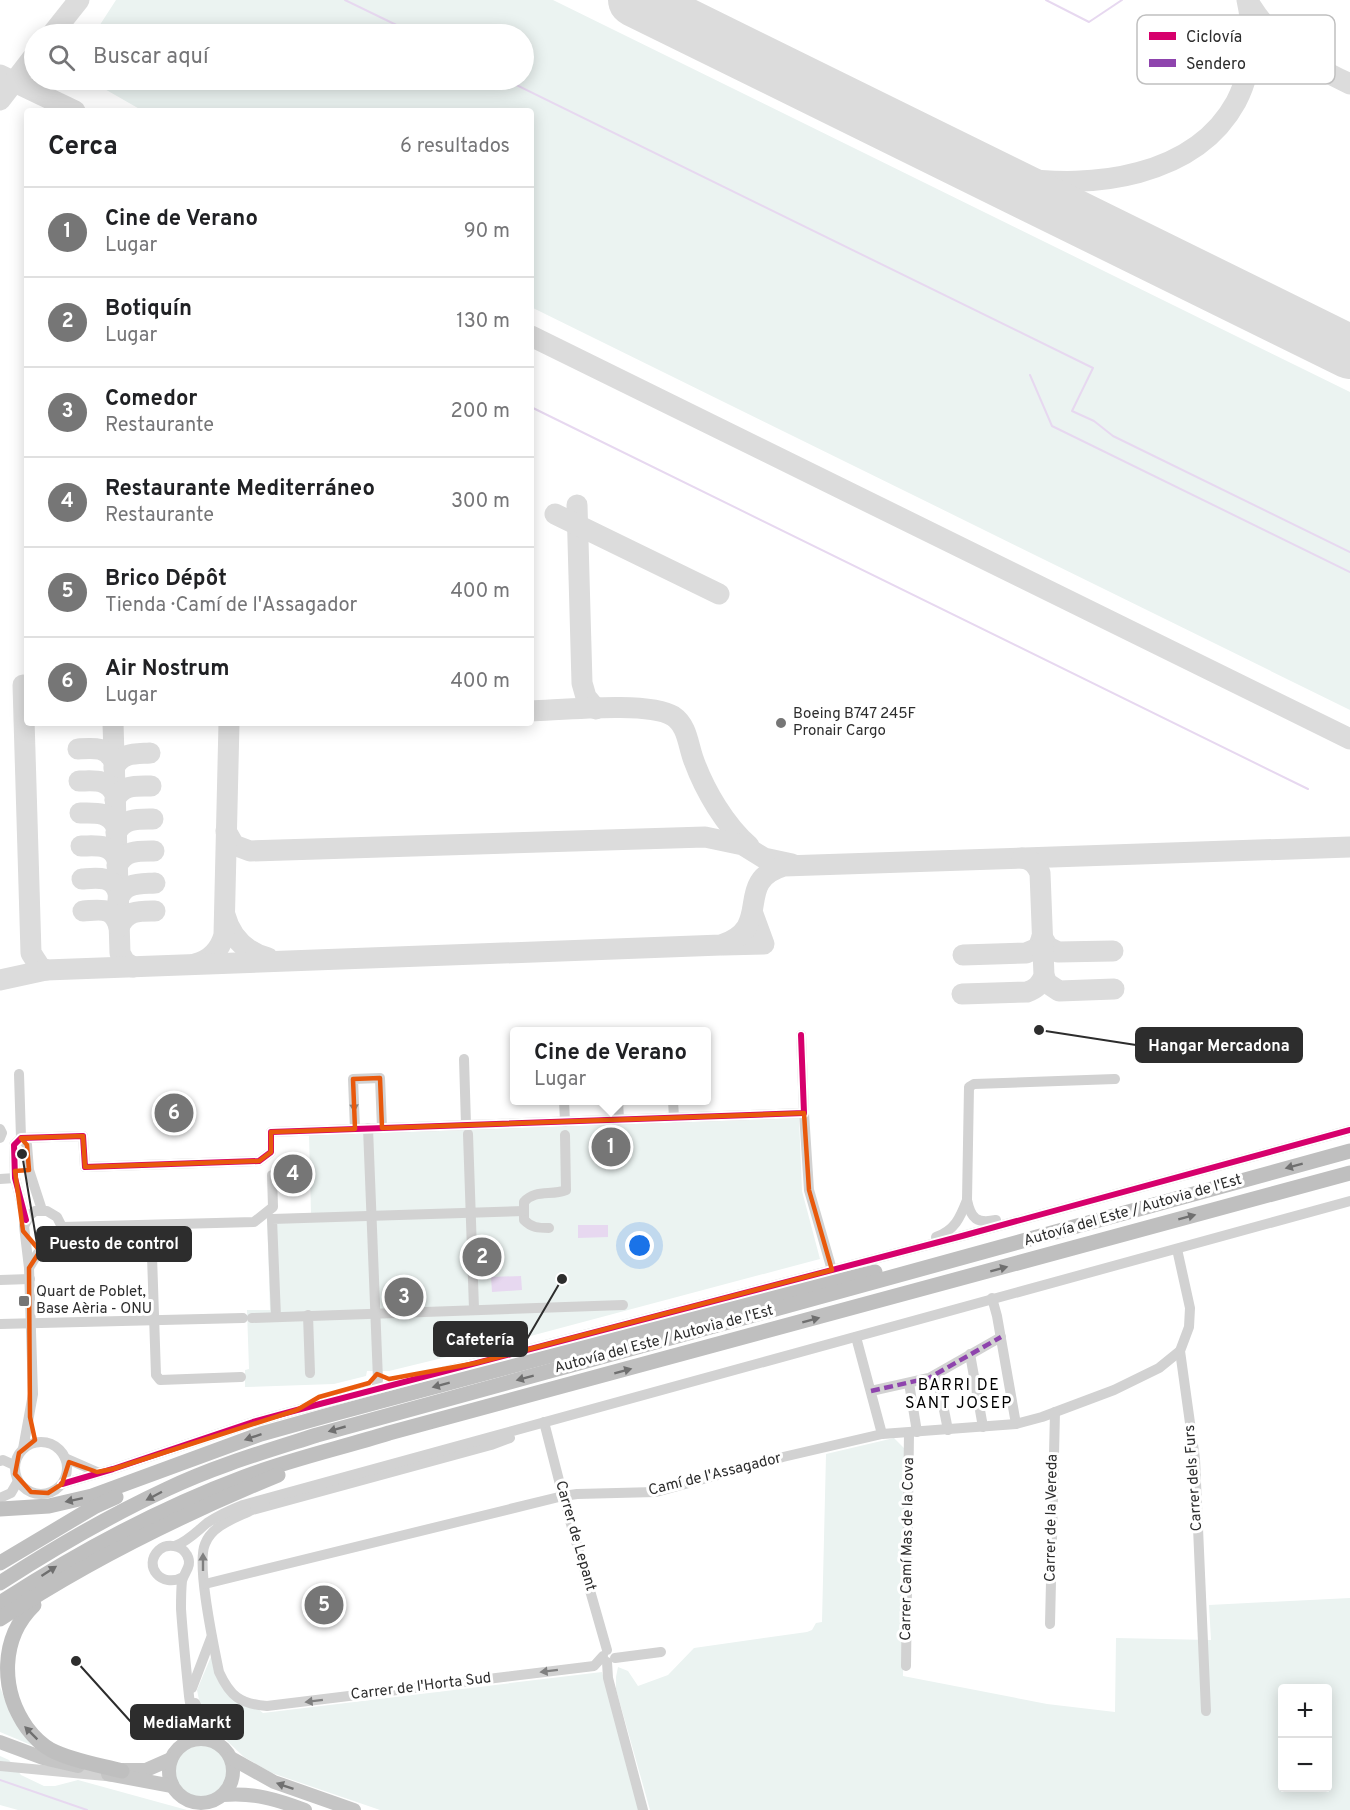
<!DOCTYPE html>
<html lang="es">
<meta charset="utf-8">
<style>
:root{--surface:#fff;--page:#f2f2f2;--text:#202124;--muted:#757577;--line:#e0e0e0;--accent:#767676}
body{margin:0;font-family:Overpass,sans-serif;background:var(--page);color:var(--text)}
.controls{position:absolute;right:18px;bottom:18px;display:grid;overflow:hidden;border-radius:6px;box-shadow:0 3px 15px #0003}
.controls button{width:54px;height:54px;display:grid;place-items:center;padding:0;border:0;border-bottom:2px solid var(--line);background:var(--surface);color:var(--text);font:30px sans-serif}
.you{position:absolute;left:640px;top:1246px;width:21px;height:21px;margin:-15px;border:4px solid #fff;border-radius:50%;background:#1a73e8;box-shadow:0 0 0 9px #1a73e833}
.badge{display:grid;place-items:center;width:39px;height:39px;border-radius:50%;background:var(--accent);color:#fff;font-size:20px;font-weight:700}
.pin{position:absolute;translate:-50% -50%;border:3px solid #fff;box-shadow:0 2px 6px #0006}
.popup{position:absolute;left:510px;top:1027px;width:201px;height:78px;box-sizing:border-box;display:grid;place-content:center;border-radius:6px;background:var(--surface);filter:drop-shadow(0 2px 4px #0005);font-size:20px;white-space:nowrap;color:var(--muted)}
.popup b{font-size:22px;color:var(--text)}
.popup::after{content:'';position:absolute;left:50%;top:100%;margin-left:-12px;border:12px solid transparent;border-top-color:var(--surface)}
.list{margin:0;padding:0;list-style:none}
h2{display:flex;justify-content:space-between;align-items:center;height:78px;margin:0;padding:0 24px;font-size:26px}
h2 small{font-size:20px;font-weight:400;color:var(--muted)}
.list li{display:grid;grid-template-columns:39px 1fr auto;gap:18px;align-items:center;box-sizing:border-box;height:90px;padding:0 24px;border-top:2px solid var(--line)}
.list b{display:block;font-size:22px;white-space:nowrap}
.list p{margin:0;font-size:20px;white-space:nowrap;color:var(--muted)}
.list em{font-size:20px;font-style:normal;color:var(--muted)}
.icon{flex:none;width:33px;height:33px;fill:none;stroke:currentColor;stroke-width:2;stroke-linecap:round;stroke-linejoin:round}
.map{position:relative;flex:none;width:1350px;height:1810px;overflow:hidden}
.search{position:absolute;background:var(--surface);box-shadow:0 3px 15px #0003;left:24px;top:24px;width:510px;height:66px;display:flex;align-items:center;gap:15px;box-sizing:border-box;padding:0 21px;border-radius:33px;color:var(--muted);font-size:22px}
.panel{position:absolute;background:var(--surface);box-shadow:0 3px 15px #0003;left:24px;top:108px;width:510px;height:618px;border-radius:6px}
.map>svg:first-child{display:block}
.green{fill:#ebf3f1;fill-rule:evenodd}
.water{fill:#e7d8f0}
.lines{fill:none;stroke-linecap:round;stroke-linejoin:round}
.stream{stroke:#e7d8f0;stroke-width:2}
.taxiway{stroke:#dcdcdc;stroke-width:21}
.runway{stroke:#dcdcdc;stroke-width:54}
.minor{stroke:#d2d2d2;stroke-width:10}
.major{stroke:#c5c5c5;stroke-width:14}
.highway{stroke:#bfbfbf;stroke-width:15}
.quiet{stroke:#8e44ad;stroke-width:4.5;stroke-dasharray:9 4.5;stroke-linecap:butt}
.cycleway-casing{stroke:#fff;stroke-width:10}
.cycleway{stroke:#d6006c;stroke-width:6}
.oneway{fill:#808080}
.oneway2{fill:#6f6f6f}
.oneway3{fill:#717171}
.marked{fill:none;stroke:#e8590c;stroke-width:4.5;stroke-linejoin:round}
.poi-dot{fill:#767676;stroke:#fff;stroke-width:2}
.labels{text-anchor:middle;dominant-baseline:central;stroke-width:6;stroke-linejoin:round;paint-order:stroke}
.poi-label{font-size:15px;fill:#2d2d2d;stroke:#fff;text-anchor:start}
.street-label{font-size:15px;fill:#2d2d2d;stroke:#fff}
.neighbourhood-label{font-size:16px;letter-spacing:1.5px;fill:#000;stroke:#fff}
.key{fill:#fff;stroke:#c0c0c0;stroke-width:1.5}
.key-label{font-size:16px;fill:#2d2d2d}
.leader{fill:none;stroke:#2d2d2d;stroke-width:2}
.callout-dot{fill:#2d2d2d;stroke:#fff;stroke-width:2}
.callout{fill:#2d2d2d;stroke:#2d2d2d;stroke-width:2}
.callout-label{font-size:16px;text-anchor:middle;font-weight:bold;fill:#fff}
</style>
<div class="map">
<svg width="1350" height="1810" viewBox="0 0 1350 1810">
<rect width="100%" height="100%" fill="#fff"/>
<g class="green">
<polygon points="116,0 553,0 1350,392 1350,710 531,307 531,111 143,111 89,80 524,80 524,34 94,34"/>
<polygon points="799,1118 802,1191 820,1259 500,1344 389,1371 367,1371 366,1376 334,1384 245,1387 245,1370 249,1369 247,1310 270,1310 267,1215 311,1213 309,1134"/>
<path d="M894,1438L907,1451L903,1676L1047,1704L1115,1712L1116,1638L1211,1640L1209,1605L1350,1598V1810H650L616,1689V1677L618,1667L628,1671L638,1686L668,1675L694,1648L807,1632L812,1630L816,1623L822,1622L826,1454ZM1282,1688H1328V1788H1282Z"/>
<polygon points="213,1652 217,1677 263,1713 602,1672 640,1810 380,1810 272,1773 244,1757 206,1721 201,1710 197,1690"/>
<polygon points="0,1687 12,1718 36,1747 0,1732"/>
<circle cx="201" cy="1771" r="27"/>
<polygon points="0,1756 9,1760 21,1775 44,1786 55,1786 78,1780 187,1810 18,1810 0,1805"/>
</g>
<g class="water">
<polygon points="578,1225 608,1225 608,1237 578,1238"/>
<polygon points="521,1276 522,1290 492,1292 491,1277"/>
</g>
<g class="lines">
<g class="stream">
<polyline points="345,0 415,34"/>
<polyline points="1046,0 1089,22 1122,0"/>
<polyline points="506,80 1093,368 1072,411 1094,421 1113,436 1350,552"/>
<polyline points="1030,375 1052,426 1350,572"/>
<polyline points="531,407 1308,789"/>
<polyline points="0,1780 87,1810"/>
</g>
<g class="taxiway">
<path d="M1251,6C1277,47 1308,64 1350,84"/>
<polyline points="52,34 79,0"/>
<polyline points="0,75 75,111"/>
<polyline points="0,100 34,56"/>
<path d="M971,165C985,169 1000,174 1015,177C1091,190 1195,177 1236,102C1253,69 1255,36 1247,0"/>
<polyline points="531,336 1350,739"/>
<polyline points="577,505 582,683 586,697 596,709"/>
<polyline points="555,514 719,594"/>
<polyline points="23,685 31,953 40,967 46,970"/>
<path d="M531,711C562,710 649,701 673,716C688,726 688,746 694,761C705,791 725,825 749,846"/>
<polyline points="113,723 120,953 125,962 133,967"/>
<path d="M78,749C93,748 107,746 114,762"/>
<path d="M114,768C122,752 135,754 150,753"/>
<path d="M79,781C94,781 107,778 115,794"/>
<path d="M115,800C122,784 137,786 151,786"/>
<path d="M80,813C95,813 108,811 116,826"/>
<polyline points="226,831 234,845 250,851 705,837 743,845 764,858 792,864"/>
<path d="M116,833C124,818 137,819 153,819"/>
<path d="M81,846C96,846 110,843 117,859"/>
<path d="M117,866C125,850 138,851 154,851"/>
<path d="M82,879C96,878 112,875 118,892"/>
<path d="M118,900C124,882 139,884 155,883"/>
<path d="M83,911C101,910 113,906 119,927"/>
<path d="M225,915C231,938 246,952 268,958"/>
<path d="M119,927C127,910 139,911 155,911"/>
<polyline points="1042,937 1048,947 1058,952 1113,951"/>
<polyline points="724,945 764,944 753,914"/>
<polyline points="963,955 1026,953 1038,948 1042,937"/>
<path d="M195,964C211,960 220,950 224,935L229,723"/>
<polyline points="1044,976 1047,983 1059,991 1114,989"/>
<path d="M0,980L46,970L721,945C776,927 731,882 784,866L1350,847"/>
<path d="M962,994L1027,992C1036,989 1040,985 1044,976L1040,873C1036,864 1032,860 1022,858"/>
</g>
<polyline class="runway" points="635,0 1350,352"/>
<g class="minor">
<polyline points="464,1059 466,1125"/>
<polyline points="19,1074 21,1138 27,1145 29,1170 42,1210"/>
<polyline points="564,1100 565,1122"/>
<polyline points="618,1100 619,1120"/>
<polyline points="673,1100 674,1118"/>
<polyline points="804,1113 809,1190 832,1270"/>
<polyline points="368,1128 378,1380 376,1389"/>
<polyline points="0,1129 2,1133 0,1138"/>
<polyline points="355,1129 353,1079 380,1078 382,1128"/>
<polyline points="468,1134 474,1309"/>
<polyline points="0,1179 15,1178"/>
<polyline points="26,1220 15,1178 14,1145 21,1138 83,1136 85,1167 259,1161 271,1152 271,1132 804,1113 801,1035"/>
<path d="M996,1220C977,1224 971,1219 967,1200L969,1087L974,1084L1115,1079"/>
<polyline points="151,1226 156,1375 160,1380 241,1377"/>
<polyline points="62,1227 254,1222 273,1207 272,1175"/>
<path d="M549,1228C538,1228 532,1228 524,1220V1202C535,1189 551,1196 566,1190L565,1135"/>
<path d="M936,1237C955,1230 960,1218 967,1200"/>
<polyline points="1177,1249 1190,1308 1189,1327 1180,1351 1195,1459 1206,1711"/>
<polyline points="0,1280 30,1279"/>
<polyline points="992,1298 997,1316 1016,1424"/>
<polyline points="308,1315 310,1373"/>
<polyline points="276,1317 272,1219 524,1211"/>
<polyline points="252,1318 623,1305"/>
<polyline points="0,1324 243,1318"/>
<polyline points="856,1337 882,1434"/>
<polyline points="970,1354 983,1427"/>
<polyline points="937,1375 948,1430"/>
<polyline points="909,1383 917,1432"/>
<polyline points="871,1391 929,1378 1001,1337"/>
<polyline points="544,1422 563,1496 607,1650"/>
<path d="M510,1438L491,1445L252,1510C236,1518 212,1525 205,1544C196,1565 214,1647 219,1672C230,1696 240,1704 267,1706L594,1666L603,1656"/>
<circle cx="41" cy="1468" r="26"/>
<polyline points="23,1449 33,1394 29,1268 24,1226 30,1215 35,1211 47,1211 57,1217 62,1227 61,1233 56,1243 38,1253 29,1268"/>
<polyline points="65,1458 97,1472"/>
<polyline points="0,1461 3,1460 14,1465"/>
<polyline points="62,1484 113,1469 253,1422 297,1410 962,1236 1350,1130"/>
<polyline points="0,1498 11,1493 18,1481"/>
<path d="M175,1546C188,1541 196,1532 207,1523C218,1516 230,1510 243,1505L1350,1201"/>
<polyline points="205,1584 563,1496 577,1494 656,1492 783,1457 882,1434 1016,1424 1042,1417 1114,1390 1159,1368 1180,1351"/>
<polyline points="1050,1624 1055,1412"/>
<polyline points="615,1658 661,1652"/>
<polyline points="607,1662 608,1678 643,1810"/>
<polyline points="906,1666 909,1433"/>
<polyline points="192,1688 211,1638"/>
<polyline points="195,1703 213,1741"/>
<path d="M183,1745C186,1738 191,1731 192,1724C193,1715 190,1705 189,1696C186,1667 183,1638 181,1609C181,1600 181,1590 182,1581C184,1572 193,1566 187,1555C182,1545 167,1543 159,1550C142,1566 162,1589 183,1577"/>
<polyline points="0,1766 116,1777"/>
</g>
<g class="major">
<circle cx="201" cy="1771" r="32"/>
<polyline points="0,1742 43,1758 78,1766"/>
<polyline points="231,1758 274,1782 354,1810"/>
<polyline points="118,1770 146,1770 171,1759"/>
<polyline points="108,1774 172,1786"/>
<path d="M223,1795C253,1792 278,1800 305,1810"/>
</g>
<g class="highway">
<polyline points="0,1509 49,1506 92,1496 261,1434 329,1415 746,1303 875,1272"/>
<polyline points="0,1563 94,1507 116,1497"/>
<path d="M0,1583C54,1548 109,1516 167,1489C215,1466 267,1451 317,1435L1350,1151"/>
<path d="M0,1603C77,1553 158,1509 244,1477C291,1459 341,1448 389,1433L1350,1173"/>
<path d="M34,1605C0,1638 0,1690 27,1728C33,1736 42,1745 51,1750C73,1761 99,1765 122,1771"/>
<path d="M0,1619C87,1561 181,1515 278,1475"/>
</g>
<polyline class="quiet" points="871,1391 929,1378 1001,1337"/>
<g class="cycleway-casing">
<g id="cycleway">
<polyline points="26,1220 15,1178 14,1145 21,1138 83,1136 85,1167 259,1161 271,1152 271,1132 804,1113 801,1035"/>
<polyline points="62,1484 113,1469 253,1422 297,1410 962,1236 1350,1130"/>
</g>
</g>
<use href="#cycleway" class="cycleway"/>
</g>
<defs><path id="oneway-solid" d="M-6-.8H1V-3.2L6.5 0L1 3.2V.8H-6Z" transform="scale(1.5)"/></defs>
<g class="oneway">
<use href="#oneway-solid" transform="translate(354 1103) rotate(88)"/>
<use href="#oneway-solid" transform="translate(203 1562) rotate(-90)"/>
<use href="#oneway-solid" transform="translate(549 1671) rotate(173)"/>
<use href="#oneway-solid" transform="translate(314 1701) rotate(173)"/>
</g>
<g class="oneway2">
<use href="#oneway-solid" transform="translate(1294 1166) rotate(165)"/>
<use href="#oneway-solid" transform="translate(1187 1217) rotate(-15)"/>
<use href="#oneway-solid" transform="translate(999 1269) rotate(-15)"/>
<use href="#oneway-solid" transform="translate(811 1320) rotate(-15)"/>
<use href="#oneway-solid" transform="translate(623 1371) rotate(-15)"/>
<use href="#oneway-solid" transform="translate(525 1378) rotate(165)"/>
<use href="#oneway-solid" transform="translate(441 1385) rotate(165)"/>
<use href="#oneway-solid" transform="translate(337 1429) rotate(164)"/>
<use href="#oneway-solid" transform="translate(253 1437) rotate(161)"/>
<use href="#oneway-solid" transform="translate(154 1496) rotate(152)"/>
<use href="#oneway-solid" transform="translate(74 1500) rotate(168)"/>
<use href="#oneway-solid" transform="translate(49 1571) rotate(-33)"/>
<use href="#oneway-solid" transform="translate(31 1733) rotate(-135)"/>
</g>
<use class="oneway3" href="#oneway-solid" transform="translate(285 1786) rotate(-161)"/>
<path class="marked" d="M380,1078L382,1128L804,1113L809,1190L832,1270L476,1363L389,1379L377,1374L369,1383L319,1397L297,1410L113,1469L97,1472L69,1462L62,1484L48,1493L31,1492L15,1474L19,1453L35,1440L30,1417L29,1268L40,1251L23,1231L15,1171L29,1170L27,1145L21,1138L83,1136L85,1167L259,1161L271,1152V1132L355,1129L353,1079Z"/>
<g class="poi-dot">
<circle cx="781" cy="723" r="6"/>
<rect x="18" y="1295" width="12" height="12" rx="3"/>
</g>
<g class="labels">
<g class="poi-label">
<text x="793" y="714">Boeing B747 245F<tspan x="793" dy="17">Pronair Cargo</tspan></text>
<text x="36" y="1292">Quart de Poblet,<tspan x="36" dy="17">Base Aèria - ONU</tspan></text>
</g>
<g class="street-label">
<text transform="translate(1133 1211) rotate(-16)">Autovía del Este / Autovia de l'Est</text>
<text transform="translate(664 1340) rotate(-15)">Autovía del Este / Autovia de l'Est</text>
<text transform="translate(715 1475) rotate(-14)">Camí de l'Assagador</text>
<text transform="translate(1194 1478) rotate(-94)">Carrer dels Furs</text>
<text transform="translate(1052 1518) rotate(-89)">Carrer de la Vereda</text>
<text transform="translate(575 1536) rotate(74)">Carrer de Lepant</text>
<text transform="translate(908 1549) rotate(-89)">Carrer Camí Mas de la Cova</text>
<text transform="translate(421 1687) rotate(-7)">Carrer de l'Horta Sud</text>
</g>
<g class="neighbourhood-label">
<text x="959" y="1386">BARRI DE<tspan x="959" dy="18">SANT JOSEP</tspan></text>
</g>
</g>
<rect x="1137" y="15" width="198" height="69" rx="9" class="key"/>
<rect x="1149" y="32" width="27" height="8" fill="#d6006c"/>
<rect x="1149" y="59" width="27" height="8" fill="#8e44ad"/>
<g class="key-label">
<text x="1186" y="42">Ciclovía</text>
<text x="1186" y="69">Sendero</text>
</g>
<path class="leader" d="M1039 1030L1136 1045M22 1154L37 1244M562 1279L527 1339M76 1661L131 1722"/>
<g class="callout-dot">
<circle cx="1039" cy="1030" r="6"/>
<circle cx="22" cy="1154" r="6"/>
<circle cx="562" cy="1279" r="6"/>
<circle cx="76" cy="1661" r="6"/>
</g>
<g class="callout">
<rect x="1136" y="1028" width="166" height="34" rx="6"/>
<rect x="37" y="1227" width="154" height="34" rx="6"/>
<rect x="434" y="1322" width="93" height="34" rx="6"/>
<rect x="131" y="1705" width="112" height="34" rx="6"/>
</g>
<g class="callout-label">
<text x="1219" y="1051">Hangar Mercadona</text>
<text x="114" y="1249">Puesto de control</text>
<text x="480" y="1345">Cafetería</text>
<text x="187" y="1728">MediaMarkt</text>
</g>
</svg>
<div class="controls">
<button>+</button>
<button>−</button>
</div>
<div class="you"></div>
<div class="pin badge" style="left:611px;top:1147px">1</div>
<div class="popup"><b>Cine de Verano</b>Lugar</div>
<div class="pin badge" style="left:482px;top:1257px">2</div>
<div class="pin badge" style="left:404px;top:1297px">3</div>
<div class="pin badge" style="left:293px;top:1174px">4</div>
<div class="pin badge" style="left:324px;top:1605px">5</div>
<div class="pin badge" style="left:174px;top:1113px">6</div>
<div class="search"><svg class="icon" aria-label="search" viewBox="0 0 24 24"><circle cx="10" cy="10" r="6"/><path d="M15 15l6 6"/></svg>Buscar aquí</div>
<section class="panel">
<h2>Cerca<small>6 resultados</small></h2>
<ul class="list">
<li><span class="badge">1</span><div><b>Cine de Verano</b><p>Lugar</p></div><em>90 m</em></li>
<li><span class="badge">2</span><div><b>Botiquín</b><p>Lugar</p></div><em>130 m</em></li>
<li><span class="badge">3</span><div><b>Comedor</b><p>Restaurante</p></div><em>200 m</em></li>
<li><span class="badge">4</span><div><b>Restaurante Mediterráneo</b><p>Restaurante</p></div><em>300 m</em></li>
<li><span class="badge">5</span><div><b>Brico Dépôt</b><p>Tienda · Camí de l'Assagador</p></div><em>400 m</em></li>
<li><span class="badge">6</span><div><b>Air Nostrum</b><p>Lugar</p></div><em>400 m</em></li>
</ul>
</section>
</div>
